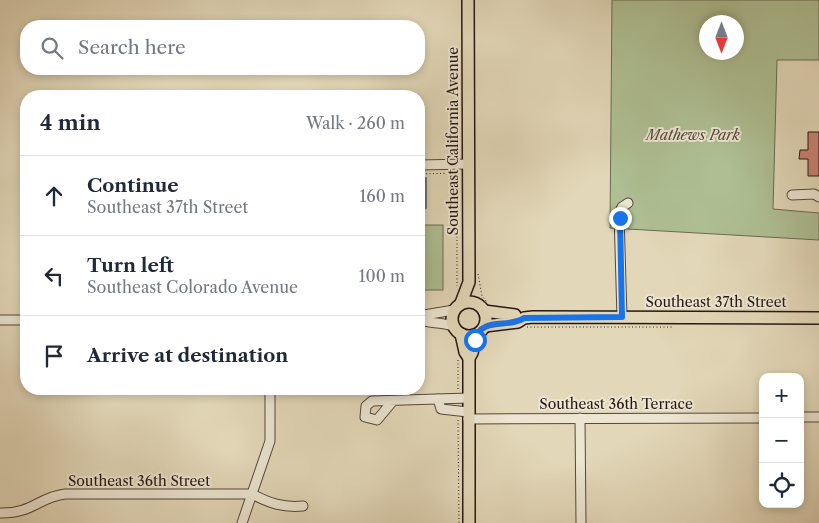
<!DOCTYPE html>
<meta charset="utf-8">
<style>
:root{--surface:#fff;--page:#f2f2f3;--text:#1f2937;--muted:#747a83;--line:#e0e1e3}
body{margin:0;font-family:"Libre Caslon Text",serif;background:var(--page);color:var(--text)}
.controls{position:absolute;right:15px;bottom:15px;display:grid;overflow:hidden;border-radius:10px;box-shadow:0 2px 8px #0003}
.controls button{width:45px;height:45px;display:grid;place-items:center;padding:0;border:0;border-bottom:1px solid var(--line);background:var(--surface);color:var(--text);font:25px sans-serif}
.compass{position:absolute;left:699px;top:15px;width:45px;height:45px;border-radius:50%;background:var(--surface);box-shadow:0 2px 8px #0003;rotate:180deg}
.stop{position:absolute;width:15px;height:15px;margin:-11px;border:4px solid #1a73e8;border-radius:50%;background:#fff}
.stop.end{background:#1a73e8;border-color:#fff;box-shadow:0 1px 5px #0008}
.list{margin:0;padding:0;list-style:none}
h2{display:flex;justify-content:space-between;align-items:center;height:65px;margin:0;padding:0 20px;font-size:21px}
h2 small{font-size:16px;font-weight:400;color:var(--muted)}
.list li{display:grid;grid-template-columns:32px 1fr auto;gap:15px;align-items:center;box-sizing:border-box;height:80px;padding:0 20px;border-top:1px solid var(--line)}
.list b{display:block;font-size:19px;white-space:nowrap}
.list p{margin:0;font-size:16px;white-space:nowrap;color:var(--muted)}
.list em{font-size:16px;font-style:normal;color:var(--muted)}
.icon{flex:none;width:28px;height:28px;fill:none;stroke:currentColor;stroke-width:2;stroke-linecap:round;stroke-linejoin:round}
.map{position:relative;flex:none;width:819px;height:523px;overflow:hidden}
.search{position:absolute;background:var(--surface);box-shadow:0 2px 8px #0003;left:20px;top:20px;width:405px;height:55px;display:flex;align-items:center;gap:12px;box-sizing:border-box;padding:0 18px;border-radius:20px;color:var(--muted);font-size:19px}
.panel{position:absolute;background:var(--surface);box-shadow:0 2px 8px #0003;left:20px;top:90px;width:405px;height:305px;border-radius:20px}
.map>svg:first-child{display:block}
.green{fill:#aebf93;stroke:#6a6b52;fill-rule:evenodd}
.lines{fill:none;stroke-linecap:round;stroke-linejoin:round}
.stream{stroke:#69796f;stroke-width:2}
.building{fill:#c98175;stroke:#271711}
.minor-casing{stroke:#56473b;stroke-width:11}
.major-casing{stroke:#271711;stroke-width:14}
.path{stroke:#271711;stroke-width:1;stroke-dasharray:1 2.5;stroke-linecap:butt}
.minor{stroke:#ece5d1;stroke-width:9}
.major{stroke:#e2d7b8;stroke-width:11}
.route{stroke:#1a73e8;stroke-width:6}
.labels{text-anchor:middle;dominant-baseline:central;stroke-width:4;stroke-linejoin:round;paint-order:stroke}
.park-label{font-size:14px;font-style:italic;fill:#504938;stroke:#ece5d1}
.street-label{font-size:14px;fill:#271711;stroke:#ece5d1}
</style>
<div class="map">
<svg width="819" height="523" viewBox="0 0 819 523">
<rect width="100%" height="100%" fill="#e2d7b8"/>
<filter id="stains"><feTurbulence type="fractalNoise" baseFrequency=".004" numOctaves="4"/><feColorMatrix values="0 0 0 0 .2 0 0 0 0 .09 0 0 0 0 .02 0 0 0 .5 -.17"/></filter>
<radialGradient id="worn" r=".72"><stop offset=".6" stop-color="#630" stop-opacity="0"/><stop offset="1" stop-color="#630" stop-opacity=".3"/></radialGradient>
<g class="green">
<path d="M612,0H819V60H777L773,209L819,213V240L610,228ZM706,22H736V52H706Z"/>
<rect x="419" y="225" width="24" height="65"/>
</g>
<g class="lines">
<polyline class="stream" points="419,212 426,208 426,178"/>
</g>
<polygon class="building" points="808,132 819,132 819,176 808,176 808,159 799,159 800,150 808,150"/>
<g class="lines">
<g class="minor-casing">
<g id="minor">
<polyline points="419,165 469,164"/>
<polyline points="792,195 814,194 819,197"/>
<polyline points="622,317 619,214 622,207 628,203"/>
<path d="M419,319C429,324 442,322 453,326"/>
<polyline points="420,319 424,315 454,310"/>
<polyline points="0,320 26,320"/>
<polyline points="438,399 441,409 468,412"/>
<polyline points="392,402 377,420 365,417 366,406 372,401 469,398"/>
<polyline points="800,417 819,417"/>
<polyline points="580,418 581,523"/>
<polyline points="468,419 763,418"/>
<path d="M0,513C32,514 39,497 65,494H252C269,503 283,508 303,506"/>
<polyline points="242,523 270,441 270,389"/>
</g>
</g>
<g class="major-casing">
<g id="major">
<circle cx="469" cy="319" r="17"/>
<polyline points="461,303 469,282 468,0"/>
<polyline points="484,311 515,315"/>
<polyline points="485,326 518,322 524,318 533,317 819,318"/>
<polyline points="461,334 465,352 469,358"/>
<polyline points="469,523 469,358 472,353 476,335"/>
</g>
</g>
<g class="path">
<polyline points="419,174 457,173 457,286"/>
<polyline points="478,274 482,296 487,302"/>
<polyline points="527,327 673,327"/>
<polyline points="458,360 458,391"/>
<polyline points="458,420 459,523"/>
</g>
<use href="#minor" class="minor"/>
<use href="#major" class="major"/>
</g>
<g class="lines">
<path class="route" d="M475,340C481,316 509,329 524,318L622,317L620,218"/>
</g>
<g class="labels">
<g class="park-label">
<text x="693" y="135">Mathews Park</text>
</g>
<g class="street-label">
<text transform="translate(453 141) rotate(-90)">Southeast California Avenue</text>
<text x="716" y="302">Southeast 37th Street</text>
<text x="616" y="404">Southeast 36th Terrace</text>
<text x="139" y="481">Southeast 36th Street</text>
</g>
</g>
<rect width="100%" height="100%" filter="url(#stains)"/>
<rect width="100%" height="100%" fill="url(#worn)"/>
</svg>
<div class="controls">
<button>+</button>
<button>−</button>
<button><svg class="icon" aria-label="locate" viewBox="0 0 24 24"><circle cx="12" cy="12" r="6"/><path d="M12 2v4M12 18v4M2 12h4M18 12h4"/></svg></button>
</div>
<svg class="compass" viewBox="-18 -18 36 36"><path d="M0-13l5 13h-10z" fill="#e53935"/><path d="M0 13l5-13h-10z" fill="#747a83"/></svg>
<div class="stop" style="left:475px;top:340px"></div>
<div class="stop end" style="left:620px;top:218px"></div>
<div class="search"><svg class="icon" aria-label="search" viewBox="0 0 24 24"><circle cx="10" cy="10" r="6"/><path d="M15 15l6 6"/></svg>Search here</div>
<section class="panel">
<h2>4 min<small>Walk · 260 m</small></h2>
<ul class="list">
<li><svg class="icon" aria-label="ahead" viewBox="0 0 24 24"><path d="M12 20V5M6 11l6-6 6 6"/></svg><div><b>Continue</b><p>Southeast 37th Street</p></div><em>160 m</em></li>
<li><svg class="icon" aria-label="left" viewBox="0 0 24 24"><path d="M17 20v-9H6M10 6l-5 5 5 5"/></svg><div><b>Turn left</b><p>Southeast Colorado Avenue</p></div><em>100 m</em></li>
<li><svg class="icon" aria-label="arrive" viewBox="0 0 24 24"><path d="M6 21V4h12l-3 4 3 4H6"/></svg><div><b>Arrive at destination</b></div></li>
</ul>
</section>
</div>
